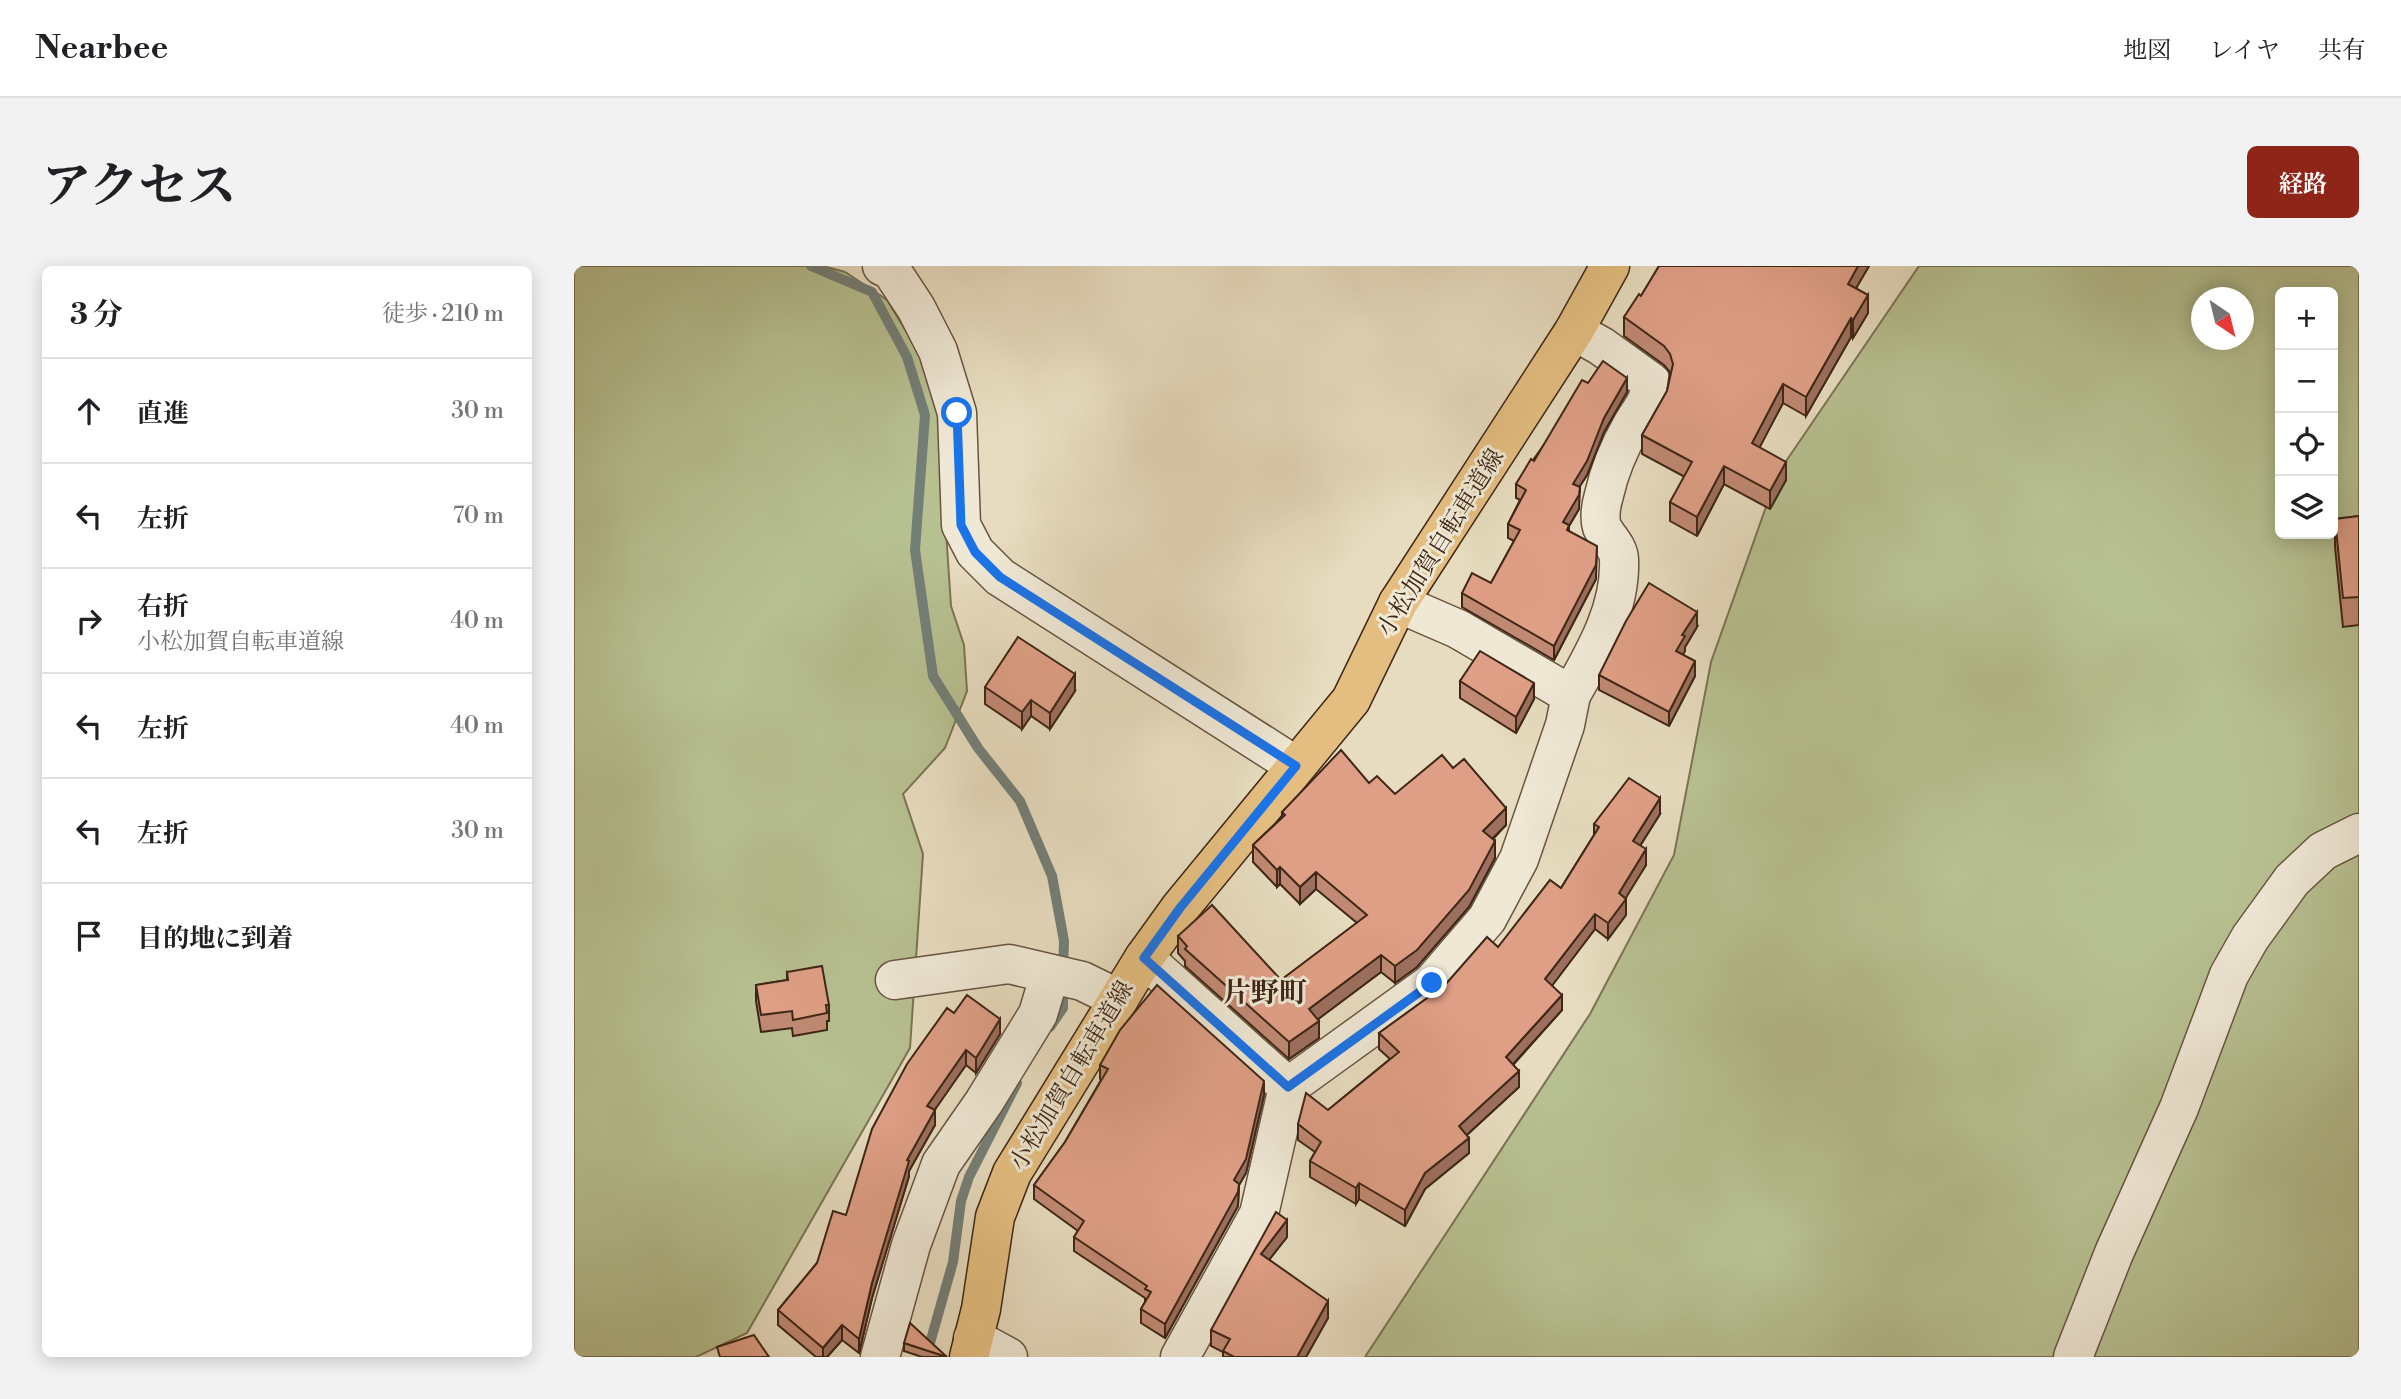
<!DOCTYPE html>
<html lang="ja">
<meta charset="utf-8">
<style>
:root{--surface:#fff;--page:#f2f2f2;--text:#202124;--muted:#757577;--line:#e0e0e0;--accent:#8f2418}
body{margin:0;font-family:"Libre Bodoni","Noto Serif JP",serif;background:var(--page);color:var(--text)}
.controls{position:absolute;right:21px;top:21px;display:grid;overflow:hidden;border-radius:10px;box-shadow:0 4px 18px #0003}
.controls button{width:63px;height:63px;display:grid;place-items:center;padding:0;border:0;border-bottom:2px solid var(--line);background:var(--surface);color:var(--text);font:35px sans-serif}
.compass{position:absolute;left:1617px;top:21px;width:63px;height:63px;border-radius:50%;background:var(--surface);box-shadow:0 4px 18px #0003;rotate:145deg}
.stop{position:absolute;width:21px;height:21px;margin:-16px;border:5px solid #1a73e8;border-radius:50%;background:#fff}
.stop.end{background:#1a73e8;border-color:#fff;box-shadow:0 2px 7px #0008}
.list{margin:0;padding:0;list-style:none}
h2{display:flex;justify-content:space-between;align-items:center;height:91px;margin:0;padding:0 28px;font-size:30px}
h2 small{font-size:23px;font-weight:400;color:var(--muted)}
.list li{display:grid;grid-template-columns:46px 1fr auto;gap:21px;align-items:center;box-sizing:border-box;height:105px;padding:0 28px;border-top:2px solid var(--line)}
.list b{display:block;font-size:26px;white-space:nowrap}
.list p{margin:0;font-size:23px;white-space:nowrap;color:var(--muted)}
.list em{font-size:23px;font-style:normal;color:var(--muted)}
.icon{flex:none;width:38px;height:38px;fill:none;stroke:currentColor;stroke-width:2;stroke-linecap:round;stroke-linejoin:round}
.map{position:relative;flex:none;width:1785px;height:1091px;overflow:hidden;border-radius:10px}
header{display:flex;align-items:center;gap:42px;box-sizing:border-box;height:98px;padding:0 35px;background:var(--surface);border-bottom:2px solid var(--line)}
header strong{font-size:33px}
nav{display:flex;gap:38px;margin-inline-start:auto;font-size:24px}
.intro{display:flex;align-items:center;justify-content:space-between;box-sizing:border-box;height:168px;padding:0 42px}
h1{margin:0;font-size:49px}
.button{padding:18px 32px;border-radius:10px;background:var(--accent);color:#fff;font-size:24px;font-weight:700}
main{display:flex;gap:42px;padding:0 42px}
aside{flex:1;background:var(--surface);border-radius:10px;box-shadow:0 4px 18px #0003}
.map>svg:first-child{display:block}
.green{fill:#b7c091;stroke:#7b7354;stroke-width:2;fill-rule:evenodd}
.lines{fill:none;stroke-linecap:round;stroke-linejoin:round}
.stream{stroke:#747f78;stroke-width:10}
.minor-casing{stroke:#695440;stroke-width:41}
.major-casing{stroke:#3f2616;stroke-width:41}
.minor{stroke:#efe8d5;stroke-width:38}
.major{stroke:#e4be80;stroke-width:38}
.wall{fill:#c08973;stroke:#3f2616;stroke-width:2}
.shaded-wall{fill:#9c6f5e;stroke:#3f2616;stroke-width:2}
.building{fill:#df9f86;stroke:#3f2616;stroke-width:2}
.route{stroke:#1a73e8;stroke-width:9}
.labels{text-anchor:middle;dominant-baseline:central;stroke-width:6;stroke-linejoin:round;paint-order:stroke}
.street-label{font-size:24px;fill:#3f2616;stroke:#efe8d5}
.quarter-label{font-size:28px;font-weight:bold;fill:#3f2616;stroke:#efe8d5}
</style>
<header>
<strong>Nearbee</strong>
<nav><a>地図</a><a>レイヤ</a><a>共有</a></nav>
</header>
<div class="intro"><h1>アクセス</h1><a class="button">経路</a></div>
<main>
<aside>
<h2>3 分<small>徒歩 · 210 m</small></h2>
<ul class="list">
<li><svg class="icon" aria-label="ahead" viewBox="0 0 24 24"><path d="M12 20V5M6 11l6-6 6 6"/></svg><div><b>直進</b></div><em>30 m</em></li>
<li><svg class="icon" aria-label="left" viewBox="0 0 24 24"><path d="M17 20v-9H6M10 6l-5 5 5 5"/></svg><div><b>左折</b></div><em>70 m</em></li>
<li><svg class="icon" aria-label="right" viewBox="0 0 24 24"><path d="M7 20v-9h11M14 6l5 5-5 5"/></svg><div><b>右折</b><p>小松加賀自転車道線</p></div><em>40 m</em></li>
<li><svg class="icon" aria-label="left" viewBox="0 0 24 24"><path d="M17 20v-9H6M10 6l-5 5 5 5"/></svg><div><b>左折</b></div><em>40 m</em></li>
<li><svg class="icon" aria-label="left" viewBox="0 0 24 24"><path d="M17 20v-9H6M10 6l-5 5 5 5"/></svg><div><b>左折</b></div><em>30 m</em></li>
<li><svg class="icon" aria-label="arrive" viewBox="0 0 24 24"><path d="M6 21V4h12l-3 4 3 4H6"/></svg><div><b>目的地に到着</b></div></li>
</ul>
</aside>
<div class="map">
<svg width="1785" height="1091" viewBox="0 0 1785 1091">
<rect width="100%" height="100%" fill="#e7dcbf"/>
<filter id="stains"><feTurbulence type="fractalNoise" baseFrequency=".00286" numOctaves="4"/><feColorMatrix values="0 0 0 0 .2 0 0 0 0 .09 0 0 0 0 .02 0 0 0 .5 -.17"/></filter>
<radialGradient id="worn" r=".72"><stop offset=".6" stop-color="#630" stop-opacity="0"/><stop offset="1" stop-color="#630" stop-opacity=".3"/></radialGradient>
<g class="green">
<polygon points="0,0 249,0 271,6 313,34 346,88 364,145 377,340 390,379 393,425 371,482 329,528 349,588 336,782 173,1067 122,1091 0,1091"/>
<path d="M1345,0H1785V1091H791L1016,748L1100,589L1137,396L1204,207ZM1706,26H1759V268H1706ZM1628,32H1670V74H1628Z"/>
</g>
<g class="lines">
<g class="stream">
<polyline points="237,0 298,26 333,91 351,149 341,284 359,410 404,482 446,535 478,610 490,675 489,705"/>
<polyline points="476,761 489,742 489,721"/>
<polyline points="352,1091 379,996 387,935 395,911 443,817"/>
</g>
<g class="minor-casing">
<g id="minor">
<polyline points="308,0 317,4 342,42 364,85 383,147 387,259 401,286 426,311 722,500"/>
<path d="M997,429C1020,388 1047,343 1045,294C1045,281 1033,272 1028,261C1025,251 1027,239 1030,229C1035,206 1046,180 1058,159C1066,145 1077,134 1077,116L1027,80L1000,65"/>
<polyline points="570,692 714,821"/>
<polyline points="321,714 435,698 508,715 545,733"/>
<polyline points="399,1072 434,1091"/>
<polyline points="306,1091 337,979 367,898 410,836 464,748 476,708"/>
<polyline points="606,1091 685,948 714,821 858,717 913,653 945,593 991,459 997,429 884,363 824,337"/>
<polyline points="1499,1091 1540,987 1605,842 1655,709 1676,672 1718,614 1749,585 1785,567"/>
</g>
</g>
<g class="major-casing">
<polyline id="major" points="395,1091 407,1043 421,951 438,907 570,692 606,642 777,434 824,337 1000,65 1036,0"/>
</g>
<use href="#minor" class="minor"/>
<use href="#major" class="major"/>
</g>
<g class="wall">
<polygon points="1085,0 1295,0 1282,22 1294,47 1279,72 1277,71 1232,150 1209,137 1185,181 1212,214 1196,243 1150,218 1123,270 1096,255 1096,236 1111,211 1068,188 1068,169 1093,125 1096,106 1090,99 1050,70 1050,51 1067,30"/>
<polygon points="1014,117 1053,126 1030,166 1013,209 1005,221 1005,243 995,260 995,265 1022,313 980,394 888,341 888,327 917,317 940,275 934,272 934,258 946,234 942,232 942,218"/>
<polygon points="1785,250 1785,359 1769,361 1761,281 1761,253"/>
<polygon points="1123,361 1111,381 1111,385 1109,388 1121,410 1095,460 1025,424 1025,409"/>
<polygon points="886,415 960,433 942,467 886,432"/>
<polygon points="411,421 501,425 476,463 457,450 448,463 411,438"/>
<polygon points="879,502 932,559 919,573 921,592 895,641 843,701 821,717 807,706 744,753 745,772 715,793 611,700 611,695 604,687 604,670 707,714 783,657 742,623 726,638 706,618 703,621 679,596 679,579 708,551 708,546 795,517 821,528"/>
<polygon points="1086,548 1066,580 1072,599 1051,632 1052,649 1034,673 1021,663 978,719 988,744 939,799 945,821 893,869 895,887 851,923 831,960 785,933 782,938 736,911 736,895 741,886 724,874 724,858 754,844 816,793 805,783 805,767 924,681 987,622 1020,569 1020,558"/>
<polygon points="213,706 255,739 255,755 253,755 253,764 219,770 218,762 187,766 182,735 182,719 213,714"/>
<polygon points="380,747 426,768 402,807 392,799 360,844 361,859 335,905 335,910 298,1032 285,1087 268,1074 253,1091 242,1091 204,1059 204,1044 243,997 272,949"/>
<polygon points="526,799 690,829 672,907 665,919 664,940 591,1072 567,1057 567,1043 571,1036 571,1032 500,985 500,971 504,965 460,933 460,919 491,876 527,814 526,813"/>
<polygon points="713,971 695,994 754,1052 732,1091 649,1091 649,1086 637,1080 637,1064"/>
<polygon points="330,1077 373,1091 348,1091 330,1085"/>
</g>
<g class="shaded-wall">
<polygon points="1284,0 1295,0 1274,36 1274,18"/>
<polygon points="1294,29 1294,47 1279,72 1279,54"/>
<polygon points="1277,52 1277,71 1232,150 1232,131"/>
<polygon points="1053,112 1053,126 1030,166 1013,209 999,231 999,218 1030,152"/>
<polygon points="1209,118 1209,137 1178,196 1178,177"/>
<polygon points="1212,196 1212,214 1196,243 1196,225"/>
<polygon points="1150,200 1150,218 1123,270 1123,251"/>
<polygon points="1006,221 1005,243 995,260 995,273 989,256"/>
<polygon points="1023,280 1022,313 980,394 980,380"/>
<polygon points="1123,346 1123,361 1111,381 1111,385 1102,400 1102,385 1108,369"/>
<polygon points="1121,395 1121,410 1095,460 1095,446"/>
<polygon points="501,408 501,425 476,463 476,447"/>
<polygon points="960,417 960,433 942,467 942,451"/>
<polygon points="457,434 457,450 448,463 448,446"/>
<polygon points="1086,532 1086,548 1059,591 1059,575"/>
<polygon points="932,542 932,559 909,582 909,565"/>
<polygon points="921,575 921,592 895,641 843,701 821,717 821,700"/>
<polygon points="1072,583 1072,599 1045,643 1045,627"/>
<polygon points="706,601 706,618 703,621 703,604"/>
<polygon points="742,606 742,623 726,638 726,621"/>
<polygon points="1052,633 1052,649 1034,673 1034,657"/>
<polygon points="1021,648 1021,663 971,729 971,713"/>
<polygon points="807,689 807,706 735,760 735,743"/>
<polygon points="988,729 988,744 932,806 932,791"/>
<polygon points="426,753 426,768 402,807 402,792"/>
<polygon points="745,755 745,772 715,793 715,776"/>
<polygon points="392,784 392,799 353,855 353,840"/>
<polygon points="945,805 945,821 885,876 885,860"/>
<polygon points="690,815 690,829 672,907 665,919 664,940 591,1072 591,1058 660,914"/>
<polygon points="361,844 361,859 335,905 335,910 298,1032 285,1087 285,1073 298,1017 333,894"/>
<polygon points="895,872 895,887 851,923 831,960 831,944 851,907"/>
<polygon points="785,917 785,933 782,938 782,922"/>
<polygon points="713,954 713,971 687,1004 687,988"/>
<polygon points="754,1035 754,1052 732,1091 723,1091"/>
<polygon points="268,1059 268,1074 253,1091 249,1091 249,1082"/>
</g>
<g class="building">
<polygon points="1085,0 1284,0 1274,18 1294,29 1279,54 1277,52 1232,131 1209,118 1178,177 1212,196 1196,225 1150,200 1123,251 1096,236 1118,196 1068,169 1093,125 1099,98 1096,88 1090,80 1050,51 1065,28 1067,30"/>
<polygon points="1029,95 1053,112 1030,152 1013,195 999,218 1006,221 1005,229 989,256 995,259 993,264 1023,280 1022,299 980,380 888,327 898,307 917,317 946,264 934,258 952,224 942,218 957,193 960,195 1008,114 1014,117"/>
<polygon points="1785,250 1785,331 1769,332 1761,253"/>
<polygon points="1075,317 1123,346 1108,369 1111,370 1102,385 1121,395 1095,446 1025,409 1052,355"/>
<polygon points="444,371 501,408 476,447 457,434 448,446 411,421"/>
<polygon points="906,385 960,417 942,451 886,415"/>
<polygon points="767,484 795,517 803,510 821,528 868,489 879,502 890,493 932,542 909,565 921,575 895,624 843,684 821,700 807,689 735,743 745,755 715,776 611,683 613,680 604,670 638,639 707,714 793,649 742,606 726,621 706,601 703,604 679,579 711,549 708,546"/>
<polygon points="1055,512 1086,532 1059,575 1072,583 1045,627 1052,633 1034,657 1021,648 971,713 988,729 932,791 945,805 885,860 895,872 851,907 831,944 785,917 782,922 736,895 747,876 724,858 732,827 754,844 825,786 805,767 871,719 913,671 924,681 976,614 987,622 1025,561 1020,558"/>
<polygon points="248,700 255,739 252,739 253,747 219,754 218,745 187,749 182,719 214,714 213,706"/>
<polygon points="583,719 690,815 672,893 660,914 665,918 664,926 591,1058 567,1043 577,1026 571,1023 573,1020 500,971 510,955 460,919 491,876 534,803 526,799 546,764"/>
<polygon points="393,729 426,753 402,792 392,784 353,840 361,844 333,894 335,895 298,1017 285,1073 268,1059 249,1082 204,1044 243,997 259,945 272,949 298,863 333,798 373,742 380,747"/>
<polygon points="702,946 713,954 687,988 754,1035 723,1091 660,1091 649,1085 656,1073 637,1064"/>
<polygon points="336,1057 373,1091 330,1077"/>
<polygon points="180,1069 195,1091 146,1091 143,1081"/>
</g>
<g class="lines">
<polyline class="route" points="383,147 387,259 401,286 426,311 722,500 606,642 570,692 714,821 858,717"/>
</g>
<g class="labels">
<g class="street-label">
<text transform="translate(867 277) rotate(-58)">小松加賀自転車道線</text>
<text transform="translate(498 810) rotate(-59)">小松加賀自転車道線</text>
</g>
<g class="quarter-label">
<text x="691" y="727">片野町</text>
</g>
</g>
<rect width="100%" height="100%" filter="url(#stains)"/>
<rect width="100%" height="100%" fill="url(#worn)"/>
</svg>
<div class="controls">
<button>+</button>
<button>−</button>
<button><svg class="icon" aria-label="locate" viewBox="0 0 24 24"><circle cx="12" cy="12" r="6"/><path d="M12 2v4M12 18v4M2 12h4M18 12h4"/></svg></button>
<button><svg class="icon" aria-label="layers" viewBox="0 0 24 24"><path d="M12 4l9 5-9 5-9-5zM3 14l9 5 9-5"/></svg></button>
</div>
<svg class="compass" viewBox="-18 -18 36 36"><path d="M0-13l5 13h-10z" fill="#e53935"/><path d="M0 13l5-13h-10z" fill="#757577"/></svg>
<div class="stop" style="left:383px;top:147px"></div>
<div class="stop end" style="left:858px;top:717px"></div>
</div>
</main>
